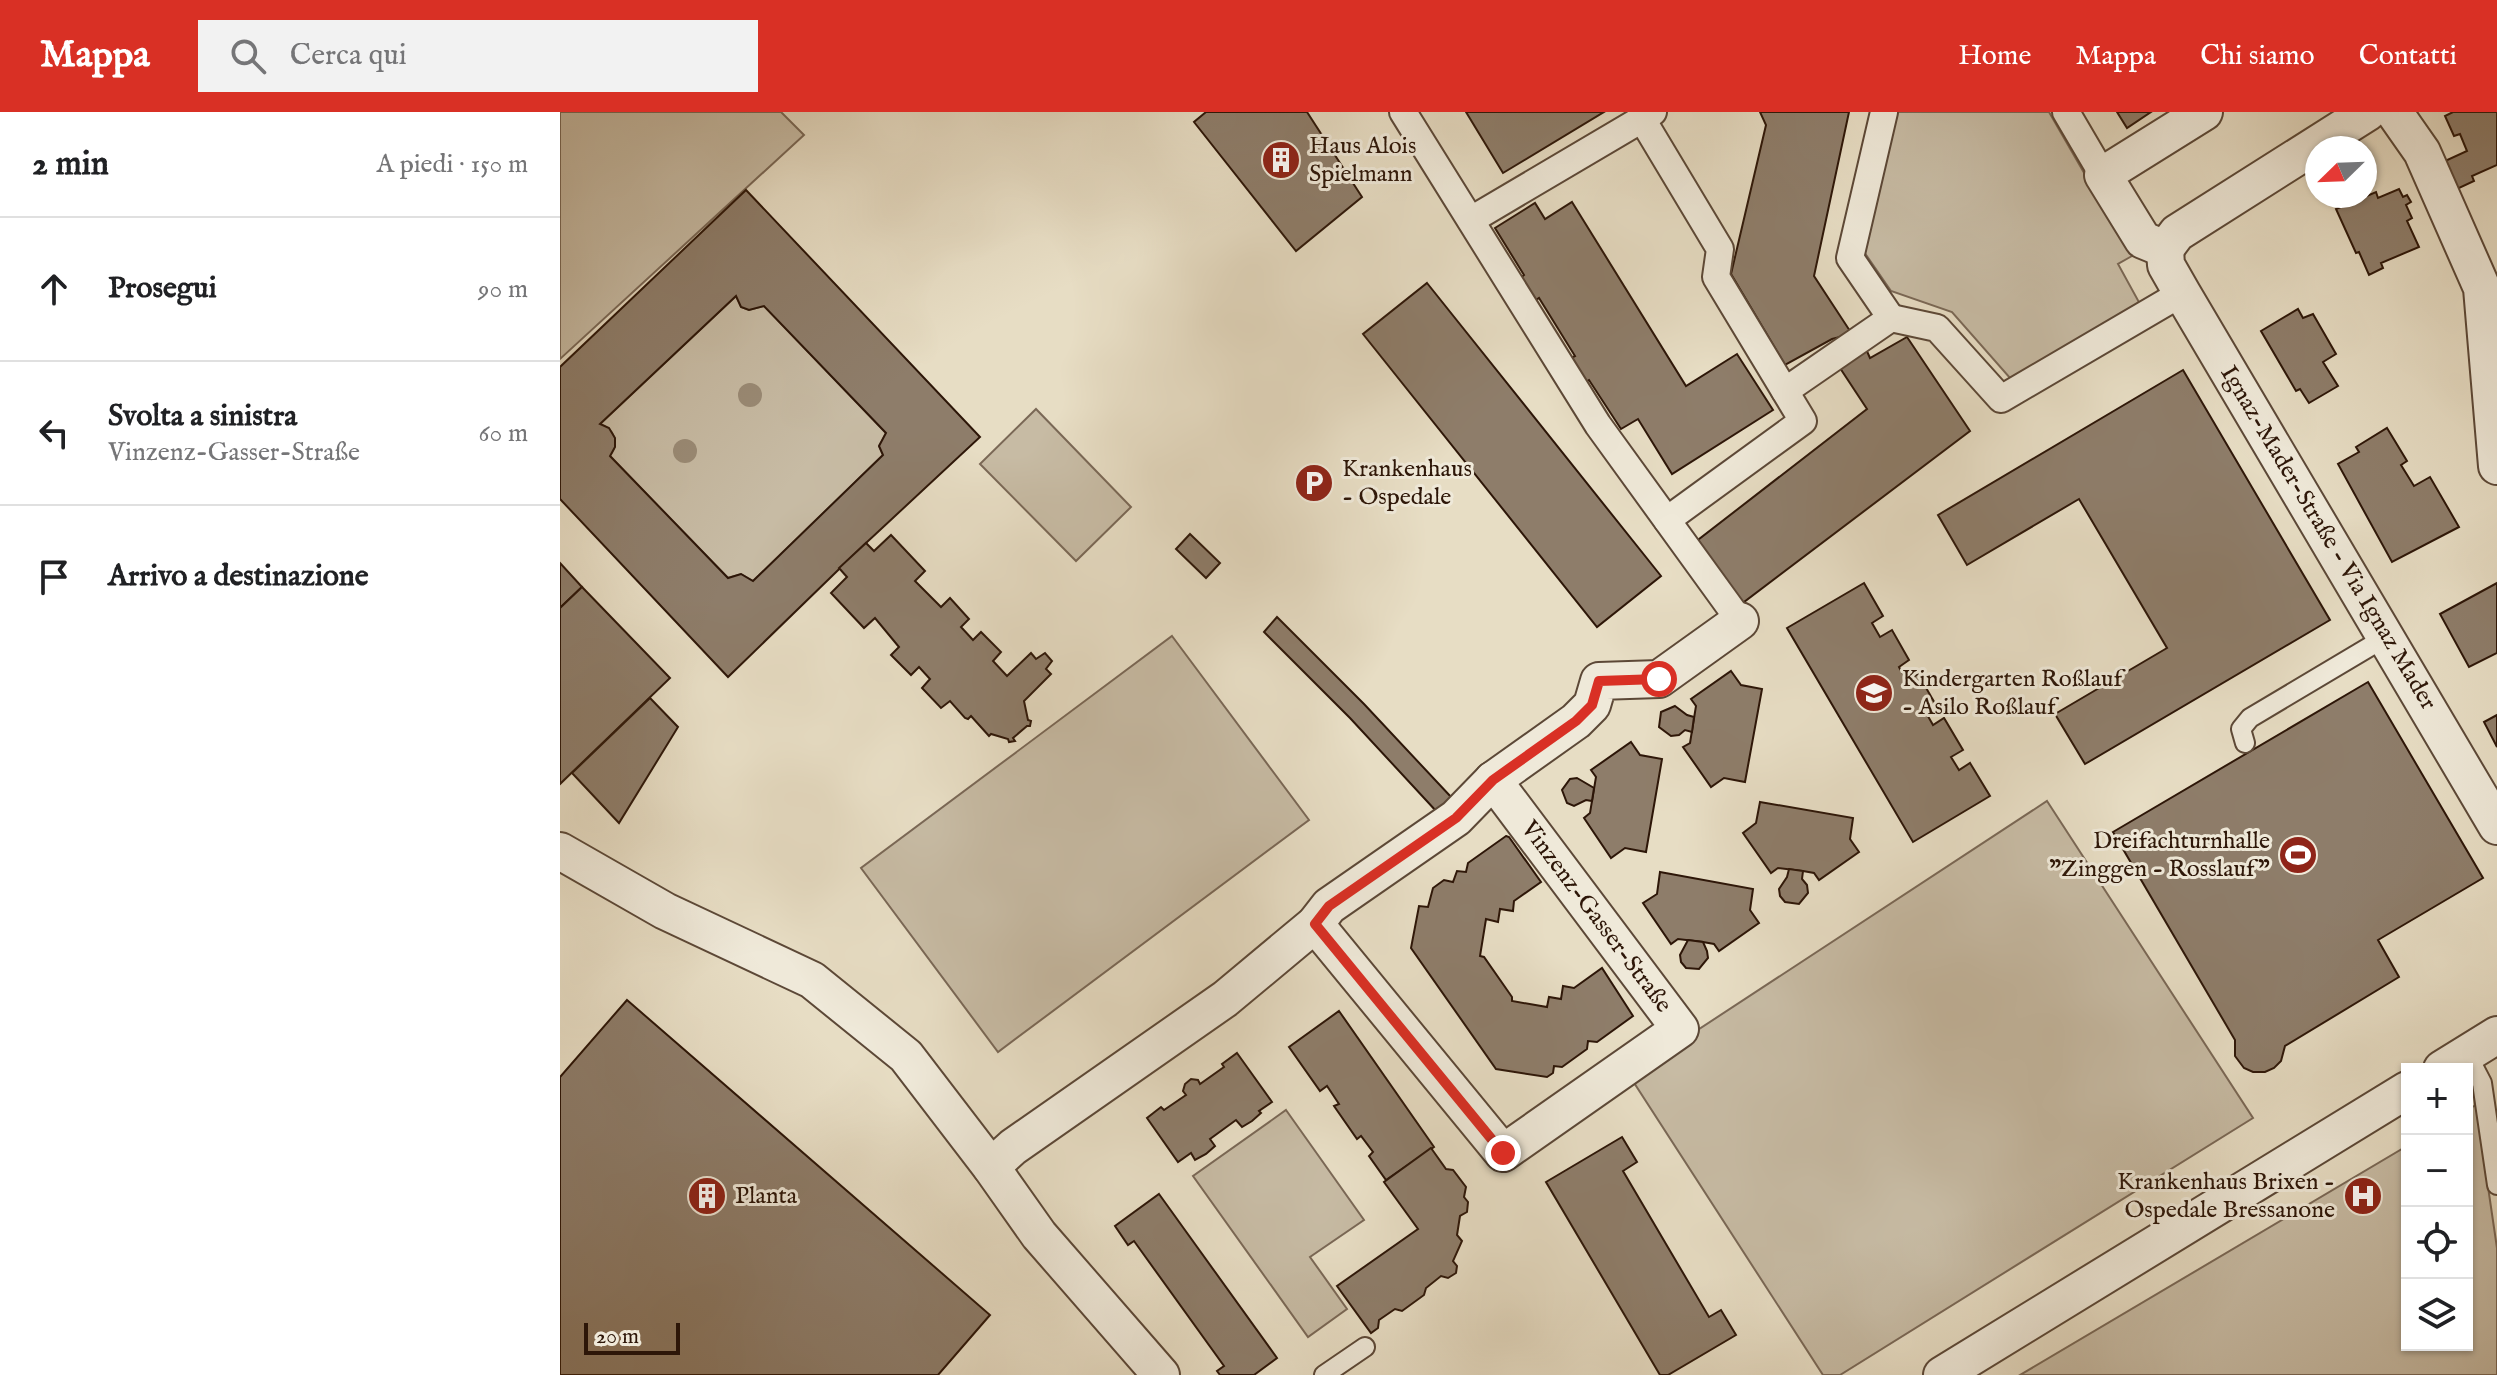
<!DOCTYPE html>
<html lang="it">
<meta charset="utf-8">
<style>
:root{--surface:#fff;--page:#f2f2f2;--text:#202124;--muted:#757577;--line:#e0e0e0;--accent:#d93025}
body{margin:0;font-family:"IM FELL English",serif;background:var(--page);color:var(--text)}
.controls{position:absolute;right:24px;bottom:24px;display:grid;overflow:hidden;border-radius:0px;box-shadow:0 2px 6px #0004}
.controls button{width:72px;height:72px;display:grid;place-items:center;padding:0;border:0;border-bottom:2px solid var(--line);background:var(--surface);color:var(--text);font:40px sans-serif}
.compass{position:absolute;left:1745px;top:24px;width:72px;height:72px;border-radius:50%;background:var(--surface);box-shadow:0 2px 6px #0004;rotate:247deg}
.scale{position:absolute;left:24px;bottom:20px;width:96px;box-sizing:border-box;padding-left:8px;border:4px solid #2d1608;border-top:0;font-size:22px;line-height:28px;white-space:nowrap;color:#2d1608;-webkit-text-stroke:6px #efe9d9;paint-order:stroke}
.stop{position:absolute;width:24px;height:24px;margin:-18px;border:6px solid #d93025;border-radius:50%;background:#fff}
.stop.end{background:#d93025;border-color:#fff;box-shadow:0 2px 8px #0008}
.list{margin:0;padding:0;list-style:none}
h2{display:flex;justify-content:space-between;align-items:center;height:104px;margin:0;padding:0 32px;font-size:34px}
h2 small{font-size:26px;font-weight:400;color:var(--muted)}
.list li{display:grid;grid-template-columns:52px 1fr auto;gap:24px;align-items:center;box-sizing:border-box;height:144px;padding:0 32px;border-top:2px solid var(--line)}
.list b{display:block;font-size:30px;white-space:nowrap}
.list p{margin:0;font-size:26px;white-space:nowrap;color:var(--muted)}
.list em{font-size:26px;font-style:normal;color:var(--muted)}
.icon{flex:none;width:44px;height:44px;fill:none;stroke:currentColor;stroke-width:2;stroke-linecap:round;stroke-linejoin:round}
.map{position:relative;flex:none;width:1937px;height:1263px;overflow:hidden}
header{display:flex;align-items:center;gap:48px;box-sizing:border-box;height:112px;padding:0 40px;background:var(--accent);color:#fff}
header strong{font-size:38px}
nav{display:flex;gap:44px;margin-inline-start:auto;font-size:28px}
.search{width:560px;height:72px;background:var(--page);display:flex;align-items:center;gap:20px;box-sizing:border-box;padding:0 28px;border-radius:0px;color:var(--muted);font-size:30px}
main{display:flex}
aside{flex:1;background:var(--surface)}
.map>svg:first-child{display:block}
.green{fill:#c7bba4;stroke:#7a6856;stroke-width:2}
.building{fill:#8e7d6a;stroke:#2d1608;stroke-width:2;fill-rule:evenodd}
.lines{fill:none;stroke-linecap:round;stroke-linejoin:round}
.service-casing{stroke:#5c4837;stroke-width:22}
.pedestrian-casing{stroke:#5c4837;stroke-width:30}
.minor-casing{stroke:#5c4837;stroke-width:40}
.service{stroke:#efe9d9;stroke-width:18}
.pedestrian{stroke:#efe9d9;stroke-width:26}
.minor{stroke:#efe9d9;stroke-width:36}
.tree{fill:#9a8b76}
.route{stroke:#d93025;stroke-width:10}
.labels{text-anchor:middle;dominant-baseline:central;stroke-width:6;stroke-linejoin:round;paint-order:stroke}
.poi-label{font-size:24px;fill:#2d1608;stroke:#efe9d9;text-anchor:start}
.street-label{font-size:24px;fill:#2d1608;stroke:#efe9d9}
</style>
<header>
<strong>Mappa</strong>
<div class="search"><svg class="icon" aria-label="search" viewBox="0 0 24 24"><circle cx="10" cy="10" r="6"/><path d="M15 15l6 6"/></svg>Cerca qui</div>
<nav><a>Home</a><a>Mappa</a><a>Chi siamo</a><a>Contatti</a></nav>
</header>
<main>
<aside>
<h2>2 min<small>A piedi · 150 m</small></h2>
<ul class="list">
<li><svg class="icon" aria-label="ahead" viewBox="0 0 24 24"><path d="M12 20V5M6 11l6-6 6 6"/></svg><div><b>Prosegui</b></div><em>90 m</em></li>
<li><svg class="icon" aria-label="left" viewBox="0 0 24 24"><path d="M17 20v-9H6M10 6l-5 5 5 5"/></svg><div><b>Svolta a sinistra</b><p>Vinzenz-Gasser-Straße</p></div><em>60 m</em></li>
<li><svg class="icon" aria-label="arrive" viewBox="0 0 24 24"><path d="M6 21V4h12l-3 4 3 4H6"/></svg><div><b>Arrivo a destinazione</b></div></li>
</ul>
</aside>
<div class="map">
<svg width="1937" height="1263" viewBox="0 0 1937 1263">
<rect width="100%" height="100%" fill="#e7ddc4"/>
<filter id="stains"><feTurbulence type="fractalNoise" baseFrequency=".0025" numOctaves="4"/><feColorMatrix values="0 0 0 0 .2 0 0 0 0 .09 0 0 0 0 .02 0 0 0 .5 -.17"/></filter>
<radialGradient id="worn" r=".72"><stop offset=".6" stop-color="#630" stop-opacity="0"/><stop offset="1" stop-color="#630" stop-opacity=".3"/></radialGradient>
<g class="green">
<polygon points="0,0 221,0 244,23 0,247"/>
<polygon points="1333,0 1489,0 1572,144 1558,152 1580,192 1450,266 1392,200 1331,179 1302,137"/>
<path d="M176,184L181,195L189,198L204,194L326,321L319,334L323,343L193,469L181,462L168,466L50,344C59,331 55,317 40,312Z"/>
<polygon points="476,297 571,395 516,449 420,352"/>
<polygon points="612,524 749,708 438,940 301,756"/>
<polygon points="1487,689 1693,1006 1280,1263 1263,1263 1069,963"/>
<polygon points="1916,993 1937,1136 1937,1263 1460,1263 1847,1034 1847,1233 1907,1233 1907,998"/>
<polygon points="726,998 804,1108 750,1145 787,1197 748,1225 633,1064"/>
</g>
<g class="building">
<polygon points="646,0 747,0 802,85 736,139 634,10"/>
<polygon points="906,0 1044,0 943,61"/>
<polygon points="1200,0 1289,0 1254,164 1292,222 1272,227 1225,253 1171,162 1206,13"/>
<polygon points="1557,0 1591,0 1567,16"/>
<polygon points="1893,0 1937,0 1937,53 1912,64 1914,69 1897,77 1885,49 1907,39 1900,22 1894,24 1885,4"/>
<polygon points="1839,77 1843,85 1847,83 1851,90 1846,93 1852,106 1847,109 1859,135 1821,151 1823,156 1809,163 1799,140 1796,141 1776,97 1816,80 1818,86"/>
<path d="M186,78L420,325L306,431L168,565L0,387V255ZM176,184L181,195L189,198L204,194L326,321L319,334L323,343L193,469L181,462L168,466L50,344L55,335V326L49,316L40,312Z"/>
<polygon points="1012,90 1126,274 1177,242 1213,298 1112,362 1078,307 1061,317 1029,268 1024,271 1009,247 1015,244 979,186 973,190 959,167 964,163 935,116 975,91 985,107"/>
<polygon points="867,171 1101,464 1037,515 803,222"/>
<polygon points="1738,197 1743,206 1753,202 1776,242 1763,250 1778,274 1749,291 1740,277 1736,279 1701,219"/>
<polygon points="1347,225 1410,319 1180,493 1134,431 1307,297 1280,256 1306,237 1310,246"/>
<polygon points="1623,258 1770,508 1525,652 1495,602 1607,536 1519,387 1407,453 1378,403"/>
<polygon points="1827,316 1847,349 1841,353 1854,374 1870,365 1899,415 1832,450 1778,352 1799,340 1796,335"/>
<polygon points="630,422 660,451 646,466 616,437"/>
<polygon points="331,423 365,459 355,469 381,495 390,486 409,507 401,515 413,528 421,520 441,540 433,549 447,564 471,541 476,547 485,541 492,549 486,557 491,562 464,589 468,608 471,609 470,614 467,614 453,626 455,629 449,630 448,627 431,622 429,624 411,604 408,607 405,606 390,589 381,596 362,576 370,567 359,555 351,563 331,543 339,535 315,506 304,516 271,481 287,465 279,456 306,431 314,439"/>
<polygon points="0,451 22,475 0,496"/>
<polygon points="1304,471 1323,504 1312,511 1320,525 1332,518 1349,548 1339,555 1347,569 1358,562 1376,593 1365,599 1373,613 1384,606 1403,638 1391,645 1399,658 1410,651 1430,684 1353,730 1227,516"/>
<polygon points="1937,471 1937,541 1909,555 1880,502"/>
<polygon points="22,475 110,566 0,672 0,496"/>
<polygon points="717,505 804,592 892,686 877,700 790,606 704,520"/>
<polygon points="1171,559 1181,573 1202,577 1185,670 1164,666 1151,675 1123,635 1130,631 1136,594 1131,587"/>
<polygon points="1808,570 1923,766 1818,828 1839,865 1725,934 1721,949 1714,956 1705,960 1693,960 1684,956 1675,944 1675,928 1553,720"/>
<polygon points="90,586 118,615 59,711 12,661"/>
<polygon points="1115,594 1127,603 1134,605 1132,620 1125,618 1119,623 1111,624 1099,615 1101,600"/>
<polygon points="1937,603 1937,635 1924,610"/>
<polygon points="1071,630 1080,643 1102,647 1086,740 1065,736 1051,746 1024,706 1030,701 1036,665 1031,658"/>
<polygon points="1017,666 1034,676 1032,689 1026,688 1014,694 1007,691 1002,678 1010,667"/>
<polygon points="1200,690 1293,706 1290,727 1299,740 1259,768 1254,761 1243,759 1218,756 1211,761 1183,721 1196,711"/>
<polygon points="946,724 949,725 981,770 954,789 953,799 940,797 938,810 926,807 920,844 924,845 952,885 952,889 987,895 989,885 1001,887 1003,874 1014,876 1042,856 1073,904 1037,930 1028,929 1027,937 1002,955 994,954 993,961 987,965 936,957 851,836 859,794 868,795 873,776 884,768 893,770 897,759 906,760 908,751"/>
<polygon points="1229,757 1243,759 1242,767 1247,773 1248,781 1239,792 1225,790 1220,784 1219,777 1227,765"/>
<polygon points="1100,760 1193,777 1190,798 1199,811 1159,839 1154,832 1143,830 1118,827 1111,832 1083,791 1097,782"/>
<polygon points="1128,828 1143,830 1147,839 1148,846 1139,857 1126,856 1121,850 1120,843"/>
<polygon points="67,888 430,1203 378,1263 0,1263 0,965"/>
<polygon points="779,899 874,1035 826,1068 809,1044 813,1040 801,1024 797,1027 774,994 779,992 767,974 760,979 729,935"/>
<polygon points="677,941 712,990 699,999 701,1001 692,1009 682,1015 676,1008 650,1027 655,1034 646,1042 635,1048 631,1041 618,1050 587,1006 601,995 604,998 626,983 623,979 625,972 631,967 638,968 640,972 664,955 662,952"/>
<polygon points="1062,1025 1077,1050 1063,1059 1149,1205 1161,1198 1176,1223 1108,1263 1100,1263 986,1070"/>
<polygon points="871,1036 886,1057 893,1058 906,1075 904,1085 908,1090 907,1100 900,1104 897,1123 902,1129 893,1149 897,1154 896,1161 888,1166 881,1164 866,1176 864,1183 842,1199 835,1197 819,1208 818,1216 811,1221 777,1174 858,1117 824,1070"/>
<polygon points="599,1082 717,1246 694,1263 660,1263 657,1259 664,1254 574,1129 568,1133 555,1114"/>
</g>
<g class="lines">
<g class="service-casing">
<g id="service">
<polyline points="1685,631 1681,617 1690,606 1826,525"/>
<polyline points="1907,942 1922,971 1937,1073"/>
<polyline points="764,1263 805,1235"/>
</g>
</g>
<g class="pedestrian-casing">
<g id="pedestrian">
<polyline points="843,0 1038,313 1180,509"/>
<polyline points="1093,0 1082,7 1160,137 1156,165 1243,309 1107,408"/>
<polyline points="1324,0 1290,146 1331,206"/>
<polyline points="1506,0 1543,63"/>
<polyline points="911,108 1082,7"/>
<polyline points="1225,279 1331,206 1377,216 1441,287 1622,181"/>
</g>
</g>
<g class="minor-casing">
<g id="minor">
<polyline points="1834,0 1862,40 1922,176 1937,354"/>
<polyline points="1605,137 1606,153 1622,181 1937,714"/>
<polyline points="1605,137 1617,121 1808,0"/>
<polyline points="1605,137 1583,128 1543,63 1644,0"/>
<polyline points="0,739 105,799 252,868 346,944 431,1055 479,1123 601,1263"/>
<polyline points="755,812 943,1041 1120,917 933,668"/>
<polyline points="1882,957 1937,923"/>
<polyline points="431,1055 453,1035 665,887 755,812 769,794 896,706 933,668 1016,609 1032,593 1039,569 1099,567 1180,509"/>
<polyline points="1382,1263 1847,978"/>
</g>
</g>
<use href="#service" class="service"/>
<use href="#pedestrian" class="pedestrian"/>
<use href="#minor" class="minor"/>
</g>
<g class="tree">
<circle cx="190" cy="283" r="12"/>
<circle cx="125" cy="339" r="12"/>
</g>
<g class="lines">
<polyline class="route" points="943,1041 755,812 769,794 896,706 933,668 1016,609 1032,593 1039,569 1099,567"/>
</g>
<defs>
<g id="building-disc" transform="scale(2)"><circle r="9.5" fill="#8f2418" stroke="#efe9d9"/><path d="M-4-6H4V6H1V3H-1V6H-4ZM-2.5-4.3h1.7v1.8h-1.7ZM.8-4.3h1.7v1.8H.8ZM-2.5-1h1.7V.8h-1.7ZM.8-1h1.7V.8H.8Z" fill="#fff"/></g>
<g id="parking-disc" transform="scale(2)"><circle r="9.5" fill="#8f2418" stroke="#efe9d9"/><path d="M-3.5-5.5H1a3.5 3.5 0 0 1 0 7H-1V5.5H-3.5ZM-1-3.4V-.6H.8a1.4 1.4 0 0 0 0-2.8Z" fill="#fff"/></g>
<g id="school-disc" transform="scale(2)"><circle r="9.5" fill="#8f2418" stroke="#efe9d9"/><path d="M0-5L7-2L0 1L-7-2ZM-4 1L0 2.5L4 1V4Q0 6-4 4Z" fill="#fff"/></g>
<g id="stadium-disc" transform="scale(2)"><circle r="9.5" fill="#8f2418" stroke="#efe9d9"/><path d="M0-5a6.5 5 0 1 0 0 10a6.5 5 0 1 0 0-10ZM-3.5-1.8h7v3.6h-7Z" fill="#fff"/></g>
<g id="hospital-disc" transform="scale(2)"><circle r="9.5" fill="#8f2418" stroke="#efe9d9"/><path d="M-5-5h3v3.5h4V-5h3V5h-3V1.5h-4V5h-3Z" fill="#fff"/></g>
</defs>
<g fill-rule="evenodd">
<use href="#building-disc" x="721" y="48"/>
<use href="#parking-disc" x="754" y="371"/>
<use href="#school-disc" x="1314" y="581"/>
<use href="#stadium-disc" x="1738" y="743"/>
<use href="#building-disc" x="147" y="1084"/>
<use href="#hospital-disc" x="1803" y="1084"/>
</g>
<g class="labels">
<g class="poi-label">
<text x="749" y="34">Haus Alois<tspan x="749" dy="28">Spielmann</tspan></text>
<text x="782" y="357">Krankenhaus<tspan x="782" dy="28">- Ospedale</tspan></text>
<text x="1342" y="567">Kindergarten Roßlauf<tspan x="1342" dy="28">- Asilo Roßlauf</tspan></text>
<text x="1710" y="729" text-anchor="end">Dreifachturnhalle<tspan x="1710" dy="28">"Zinggen - Rosslauf"</tspan></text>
<text x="1775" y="1070" text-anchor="end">Krankenhaus Brixen -<tspan x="1775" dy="28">Ospedale Bressanone</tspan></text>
<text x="175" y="1084">Planta</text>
</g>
<g class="street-label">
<text transform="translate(1768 426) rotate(59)">Ignaz-Mader-Straße - Via Ignaz Mader</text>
<text transform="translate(1036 805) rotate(53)">Vinzenz-Gasser-Straße</text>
</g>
</g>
<rect width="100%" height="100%" filter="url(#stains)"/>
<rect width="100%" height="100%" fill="url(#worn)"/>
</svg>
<div class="controls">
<button>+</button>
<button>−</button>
<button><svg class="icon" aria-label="locate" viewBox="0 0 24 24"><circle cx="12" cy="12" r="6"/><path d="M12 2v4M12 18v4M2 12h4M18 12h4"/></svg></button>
<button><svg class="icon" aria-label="layers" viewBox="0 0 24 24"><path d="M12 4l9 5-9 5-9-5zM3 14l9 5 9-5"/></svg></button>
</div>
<svg class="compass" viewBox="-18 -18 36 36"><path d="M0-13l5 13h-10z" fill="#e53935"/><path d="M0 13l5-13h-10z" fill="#757577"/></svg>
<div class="scale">20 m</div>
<div class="stop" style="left:1099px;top:567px"></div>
<div class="stop end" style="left:943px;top:1041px"></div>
</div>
</main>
